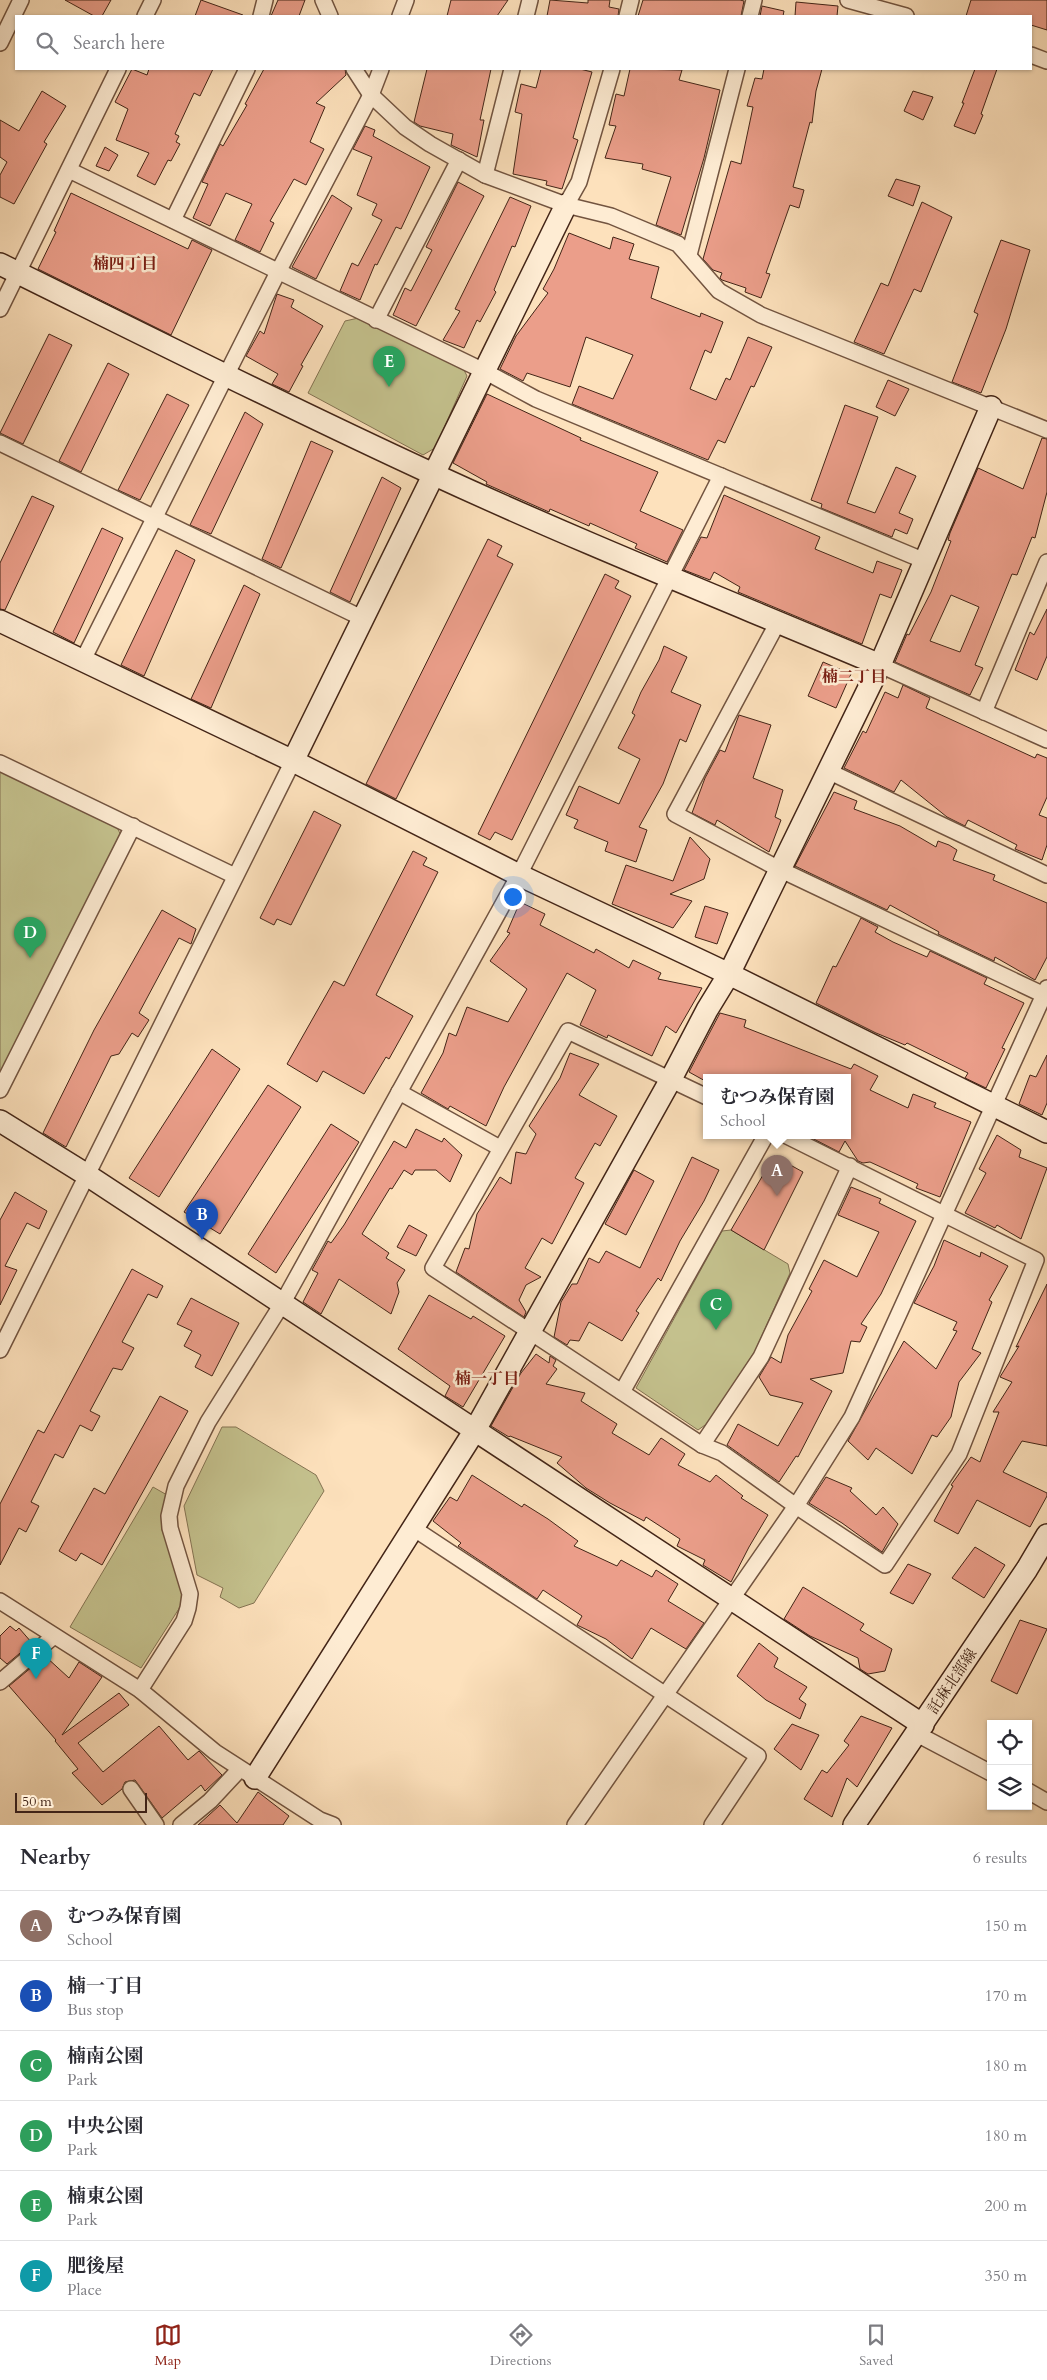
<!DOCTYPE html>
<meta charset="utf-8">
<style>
:root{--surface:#fff;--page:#f2f2f3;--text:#2b2b33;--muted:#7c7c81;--line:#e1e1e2;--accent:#8f2418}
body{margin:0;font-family:Cardo,"Noto Serif JP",serif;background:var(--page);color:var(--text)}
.controls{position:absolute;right:15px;bottom:15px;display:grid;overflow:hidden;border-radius:0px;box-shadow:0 1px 4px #0004}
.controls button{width:45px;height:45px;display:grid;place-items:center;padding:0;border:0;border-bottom:1px solid var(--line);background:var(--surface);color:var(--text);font:25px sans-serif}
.scale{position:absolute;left:15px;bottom:12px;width:132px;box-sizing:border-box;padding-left:5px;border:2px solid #432517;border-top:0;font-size:14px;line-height:18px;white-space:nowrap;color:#432517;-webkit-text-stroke:4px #feecd3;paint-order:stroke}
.you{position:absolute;left:512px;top:896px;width:18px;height:18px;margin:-12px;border:4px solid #fff;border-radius:50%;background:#1a73e8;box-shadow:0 0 0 8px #1a73e833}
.badge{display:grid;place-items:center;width:32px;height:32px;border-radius:50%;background:var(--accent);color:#fff;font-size:16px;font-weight:700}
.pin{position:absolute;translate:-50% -41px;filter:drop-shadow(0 1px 2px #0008)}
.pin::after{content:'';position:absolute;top:26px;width:18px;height:15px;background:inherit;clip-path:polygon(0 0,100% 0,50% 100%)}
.popup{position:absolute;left:703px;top:1074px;width:148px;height:65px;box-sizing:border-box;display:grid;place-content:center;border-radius:0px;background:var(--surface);filter:drop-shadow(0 1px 4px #0005);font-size:16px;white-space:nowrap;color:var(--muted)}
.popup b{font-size:19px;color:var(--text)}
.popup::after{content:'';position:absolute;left:50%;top:100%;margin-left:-10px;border:10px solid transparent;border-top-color:var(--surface)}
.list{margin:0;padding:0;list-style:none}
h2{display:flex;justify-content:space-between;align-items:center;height:65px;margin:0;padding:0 20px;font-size:21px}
h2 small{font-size:16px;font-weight:400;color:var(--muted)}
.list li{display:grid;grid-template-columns:32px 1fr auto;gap:15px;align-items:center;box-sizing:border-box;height:70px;padding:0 20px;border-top:1px solid var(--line)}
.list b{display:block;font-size:19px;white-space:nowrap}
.list p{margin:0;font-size:16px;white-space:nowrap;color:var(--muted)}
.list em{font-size:16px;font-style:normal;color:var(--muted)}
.icon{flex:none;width:28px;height:28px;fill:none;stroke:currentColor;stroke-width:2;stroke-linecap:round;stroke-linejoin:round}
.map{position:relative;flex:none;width:1047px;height:1825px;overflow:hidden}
.search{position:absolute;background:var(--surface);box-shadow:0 1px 4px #0004;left:15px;right:15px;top:15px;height:55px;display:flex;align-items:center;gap:12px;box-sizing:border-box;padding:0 18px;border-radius:0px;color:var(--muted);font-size:19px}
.sheet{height:485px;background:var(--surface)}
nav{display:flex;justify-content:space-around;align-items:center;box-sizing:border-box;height:70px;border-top:1px solid var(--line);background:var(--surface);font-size:14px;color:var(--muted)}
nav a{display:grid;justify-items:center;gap:2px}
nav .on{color:var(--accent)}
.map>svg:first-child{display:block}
.green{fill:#c4c18d;stroke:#847352}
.building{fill:#eb9e8a;stroke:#432517;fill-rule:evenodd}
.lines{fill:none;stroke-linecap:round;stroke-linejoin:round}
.street-casing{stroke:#725440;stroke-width:18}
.secondary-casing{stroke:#432517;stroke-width:24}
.street{stroke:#feecd3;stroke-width:15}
.secondary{stroke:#feecd3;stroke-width:21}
.labels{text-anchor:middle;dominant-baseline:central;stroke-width:5;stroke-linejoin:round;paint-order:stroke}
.street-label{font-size:15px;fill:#432517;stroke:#feecd3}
.neighbourhood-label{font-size:16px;font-weight:bold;fill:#7a1f14;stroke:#feecd3}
</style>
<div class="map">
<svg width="1047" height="1825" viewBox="0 0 1047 1825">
<rect width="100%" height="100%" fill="#fde1bc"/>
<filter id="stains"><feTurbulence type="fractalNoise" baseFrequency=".004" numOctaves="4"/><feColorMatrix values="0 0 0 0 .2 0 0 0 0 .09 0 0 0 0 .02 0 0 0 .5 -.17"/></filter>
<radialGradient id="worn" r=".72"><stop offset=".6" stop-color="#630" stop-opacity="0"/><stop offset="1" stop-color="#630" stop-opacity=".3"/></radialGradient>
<g class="green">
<polygon points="363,317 463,368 467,376 435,448 423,455 308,393 345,321"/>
<polygon points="0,770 108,823 118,829 121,836 0,1080"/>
<polygon points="731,1230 788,1264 790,1273 755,1351 708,1423 698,1430 636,1388 722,1231"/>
<polygon points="222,1427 236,1427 316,1475 324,1491 254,1603 239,1608 220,1597 223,1588 197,1575 184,1506"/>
<polygon points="153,1487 167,1495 162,1530 181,1582 182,1604 141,1668 70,1627"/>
</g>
<g class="building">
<polygon points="65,0 111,0 102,16 94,16"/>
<polygon points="201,0 243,15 242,16 195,16"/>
<polygon points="278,0 305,0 299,16 271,16"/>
<polygon points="451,0 508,0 497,16 447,16"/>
<polygon points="550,0 588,3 588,0 610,0 609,7 619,9 618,16 547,16"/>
<polygon points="643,0 740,0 744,1 741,16 638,16"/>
<polygon points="971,0 1047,0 1047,30 1031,25 1031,16 966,16"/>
<polygon points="796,2 838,6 837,16 795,16"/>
<polygon points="762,6 784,11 783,16 760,16"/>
<polygon points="132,69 147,75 149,69 213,69 200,96 194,93 175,134 179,136 176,142 180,144 171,161 168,160 155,185 137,176 149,153 116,140 128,109 115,102"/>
<polygon points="264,69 345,69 346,75 316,103 325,107 310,142 324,149 306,185 294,179 270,221 274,223 260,252 235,240 252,204 226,193 210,226 193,218 208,184 202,182 220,144 223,146 247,105 245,104"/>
<polygon points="427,69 491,69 480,120 484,120 477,157 451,145 453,134 420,126 414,122"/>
<polygon points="541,69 580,69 592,72 573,138 578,140 562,189 546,185 547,181 513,174 522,114 515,112 521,84 536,88"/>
<polygon points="630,69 682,70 679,80 720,90 704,158 681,235 656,225 671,177 642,169 643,164 605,158 616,126 609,125 616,94 624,96"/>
<polygon points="764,69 822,69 816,91 812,123 810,122 793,187 804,190 799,208 790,205 766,273 770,274 761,298 745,292 746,288 722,280 720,278 722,273 713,270 703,259 731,161 741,164 753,107 747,106 755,78 762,79"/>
<polygon points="975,69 997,69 981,114 983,115 975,134 954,126 964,103 962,103"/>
<polygon points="42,91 66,106 44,142 47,144 14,204 0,197 0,175 7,162 0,157 0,120 19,131"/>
<polygon points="913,91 933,97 923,120 904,111"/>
<polygon points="365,126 375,130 373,136 430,167 401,229 396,227 377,265 375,264 360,300 340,291 352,263 358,266 382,220 372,215 377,204 357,195 372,157 353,149"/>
<polygon points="105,147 118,155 109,171 96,166"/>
<polygon points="896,179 920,186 913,206 888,196"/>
<polygon points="458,182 484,196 416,326 393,315 405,288 411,291 432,250 426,247"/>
<polygon points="71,193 188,249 192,240 212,250 171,335 38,269 56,232 54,231"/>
<polygon points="332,195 352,208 316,279 292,267"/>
<polygon points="510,197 531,206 515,247 512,246 494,290 496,292 480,322 477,320 464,348 443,340 460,311 455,309"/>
<polygon points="922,202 952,217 921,292 914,289 884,354 854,342 881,283 888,286"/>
<polygon points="569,233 610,249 613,237 634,244 629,259 659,267 651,298 700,317 701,313 723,322 711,353 705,350 690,389 716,400 726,378 730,380 748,337 772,347 754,387 751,386 725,443 718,440 708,460 572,404 579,386 613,399 633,355 586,337 570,387 527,373 523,381 500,369 516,336 548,293 543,289 554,269"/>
<polygon points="1001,240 1030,250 1006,329 981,393 952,382 978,314 974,312"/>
<polygon points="277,294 294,300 291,307 323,326 301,365 303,366 289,392 272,384 278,374 246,356 260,331 264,334"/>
<polygon points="49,334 72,345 23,444 0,433"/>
<polygon points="108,363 129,374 81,472 59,461"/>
<polygon points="888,380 909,389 895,416 876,407"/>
<polygon points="167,394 189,405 140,500 118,490"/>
<polygon points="487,394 581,438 580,440 658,472 640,511 683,530 667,562 635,548 637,544 590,523 589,526 550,509 549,512 486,484 487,482 453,463"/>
<polygon points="845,405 878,417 847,503 875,513 896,467 916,476 899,513 913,519 907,534 895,529 892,537 821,508 822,504 811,500"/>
<polygon points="245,412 263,424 211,534 190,525"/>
<path d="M1042,438L1047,439V492L1035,538L1032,537L1017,575L1012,574L975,665L983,668L970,695L895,662L907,634L909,635L931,592L951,541L948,540L950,533L978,468L1023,489ZM951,595L979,607L960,652L930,641Z"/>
<polygon points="311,441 333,451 281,568 262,559"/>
<polygon points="382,477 401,488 350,602 330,592"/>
<polygon points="724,495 820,537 815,549 873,573 877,561 902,570 891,598 880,594 862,644 738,592 740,587 714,572 710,580 684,570 701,537 707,538"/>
<polygon points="32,496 54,506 5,610 0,609 0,563"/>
<polygon points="102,528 123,538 74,643 53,632"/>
<polygon points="488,539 502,546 497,556 513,564 396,799 366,784"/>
<polygon points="176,550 195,560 144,676 121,665"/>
<polygon points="605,574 619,581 615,588 631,596 512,840 495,832 490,840 478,834"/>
<polygon points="244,585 260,594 211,708 191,699"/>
<polygon points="1047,609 1047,656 1037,680 1015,670 1030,632 1034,635"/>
<polygon points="664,646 687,657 671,692 701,705 686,742 680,739 663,784 639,827 647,830 636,862 605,851 608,842 574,828 578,820 566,815 579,786 619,804 640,759 618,748 635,715 632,713 641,692 659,660"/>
<polygon points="823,662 851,674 836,708 808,696"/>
<polygon points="903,685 930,698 926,708 1035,758 1037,754 1047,758 1047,797 1039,815 1047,818 1047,845 1042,860 1015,849 1017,845 968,820 965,826 947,817 901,780 894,792 844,768 863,731 866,733 885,692 898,698"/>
<polygon points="739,715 771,725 753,778 783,790 775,817 781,820 769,852 717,820 715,825 692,813 705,778 720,750 725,752"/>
<polygon points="834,792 857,801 854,809 900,826 936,847 938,841 949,845 957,850 953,860 995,875 993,880 1047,903 1047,957 1035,980 995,957 994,961 938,934 939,932 890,905 887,910 795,866"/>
<polygon points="314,811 341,825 291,925 277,919 274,925 260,918"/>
<polygon points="690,837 710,859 704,879 670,894 692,901 673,928 612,904 626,865 673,881"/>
<polygon points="413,851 427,858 423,865 438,872 376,995 413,1016 389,1059 386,1057 364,1094 323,1071 317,1082 287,1064 334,981 344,986"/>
<polygon points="520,902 545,914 540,925 594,953 596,949 629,968 633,960 661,973 658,979 702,988 676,1033 666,1026 652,1056 608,1035 607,1038 580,1025 596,990 567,973 504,1087 486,1126 450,1106 448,1109 421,1093 443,1053 449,1033 456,1036 467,1007 508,1022 527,989 490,961 510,933 507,932"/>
<polygon points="705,906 728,913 717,944 695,937"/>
<polygon points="162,910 196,929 191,944 179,938 139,1013 149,1020 138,1037 132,1033 119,1054 111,1056 66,1147 43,1133 94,1030"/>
<polygon points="861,918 878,927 875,932 893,942 927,957 930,951 987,978 984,984 1024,1003 1002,1048 1005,1049 986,1088 965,1078 968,1073 907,1043 905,1045 876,1033 816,1003 833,966 836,967"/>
<polygon points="720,1013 746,1020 744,1027 851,1069 854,1064 878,1076 870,1090 908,1108 913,1094 936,1103 934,1107 971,1122 940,1197 916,1188 918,1184 870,1162 863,1163 858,1161 845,1141 839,1152 806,1135 847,1135 847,1077 707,1077 707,1082 689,1072"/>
<polygon points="212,1049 240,1069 159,1197 129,1178"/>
<polygon points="570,1053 599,1064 579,1095 617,1116 600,1146 595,1143 575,1178 584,1183 552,1244 542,1238 525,1268 541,1277 526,1285 519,1300 526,1312 524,1317 456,1272 465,1248 469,1249 477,1214 500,1177 511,1184 516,1152 526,1154 536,1134 529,1126 560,1078"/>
<polygon points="1047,1055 1047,1103 1042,1115 1019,1104 1030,1075 1036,1077"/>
<polygon points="268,1085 301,1107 220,1234 184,1212"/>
<polygon points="331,1124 359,1142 276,1273 248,1254"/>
<polygon points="416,1129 442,1142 444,1138 462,1155 450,1182 436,1170 415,1170 412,1175 404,1170 392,1189 390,1188 362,1234 389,1253 386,1258 405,1270 397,1283 399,1292 391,1314 339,1279 321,1314 303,1302 318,1273 312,1270 328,1241 331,1243 344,1225 394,1141 406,1148"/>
<polygon points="997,1135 1021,1150 1019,1157 1047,1168 1021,1239 997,1225 995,1228 965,1213 986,1173 979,1169"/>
<polygon points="774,1156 803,1172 764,1250 731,1230"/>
<polygon points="692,1157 719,1170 704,1201 680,1241 661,1281 658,1278 636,1311 639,1313 622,1341 589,1322 579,1341 570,1340 567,1345 554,1337 561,1302 572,1284 577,1284 589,1258 599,1263 606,1251 640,1268"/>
<polygon points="634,1170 654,1181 626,1235 605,1224"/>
<polygon points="851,1187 881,1199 879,1203 916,1221 881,1294 861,1324 867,1327 860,1342 851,1341 843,1373 810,1379 832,1391 798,1457 796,1456 779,1482 727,1445 738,1424 778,1446 803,1403 770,1395 759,1377 771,1357 781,1363 788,1335 812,1291 809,1289 824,1260 857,1277 879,1232 838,1215"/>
<polygon points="15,1192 47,1211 39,1229 27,1223 5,1266 17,1270 0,1305 0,1220"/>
<polygon points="409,1225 427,1235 416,1256 397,1247"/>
<polygon points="944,1240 980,1257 981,1252 1008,1266 989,1300 992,1302 972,1349 981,1353 959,1382 951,1417 937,1437 932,1435 912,1474 876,1448 868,1460 848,1441 904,1341 936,1369 957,1331 953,1330 957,1322 914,1303 934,1266"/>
<polygon points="132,1269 163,1286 157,1298 148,1294 122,1342 134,1348 122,1370 113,1368 90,1411 100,1416 92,1431 80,1425 63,1458 55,1454 31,1502 39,1506 26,1532 19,1528 0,1565 0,1504 38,1430 44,1433"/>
<polygon points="1047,1284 1047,1446 1022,1441 1003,1472 1047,1493 1047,1496 1030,1527 977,1500 958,1534 934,1521 953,1486 951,1485 971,1457 980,1462 999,1412 993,1412 1012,1382 1000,1377 1019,1346 1016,1347"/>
<polygon points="429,1295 471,1319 473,1316 505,1336 463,1407 445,1396 450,1386 398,1349"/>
<polygon points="191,1298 239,1323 212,1376 195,1367 201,1355 184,1346 192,1331 177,1324"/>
<polygon points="536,1354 549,1363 550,1356 556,1360 553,1366 557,1369 546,1384 585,1393 581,1401 617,1424 612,1433 649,1455 661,1438 685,1454 678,1465 710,1482 716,1475 743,1496 741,1498 768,1515 749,1547 731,1582 703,1565 705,1560 677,1546 680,1539 646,1517 644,1521 610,1503 586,1488 557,1463 562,1457 510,1436 509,1437 491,1426 521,1373"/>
<polygon points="160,1396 188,1411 102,1565 81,1553 76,1561 59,1551 94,1488 105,1494"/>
<polygon points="472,1475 522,1507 524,1504 548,1519 578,1541 574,1546 617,1566 621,1560 652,1577 656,1570 678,1584 668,1601 704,1623 686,1649 651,1628 632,1659 606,1639 577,1625 582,1616 543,1590 537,1599 458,1546 461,1543 433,1521 450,1497 457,1501"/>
<polygon points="826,1477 852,1488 850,1491 876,1515 883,1507 898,1524 882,1552 842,1523 809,1503"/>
<polygon points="975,1547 1005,1565 984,1598 952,1578"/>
<polygon points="908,1564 931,1574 913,1604 890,1593"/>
<polygon points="803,1587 864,1624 860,1630 892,1649 885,1671 868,1674 860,1669 858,1658 810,1636 784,1619"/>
<polygon points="1020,1620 1047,1629 1017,1694 991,1681"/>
<polygon points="10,1626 16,1631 19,1628 32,1643 7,1664 0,1658 0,1636"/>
<polygon points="759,1643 778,1658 774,1667 807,1687 799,1699 806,1704 800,1719 766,1700 737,1676"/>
<polygon points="45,1656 69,1678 79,1662 102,1677 62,1735 119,1693 129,1705 78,1743 103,1772 159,1726 188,1760 199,1751 222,1775 205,1791 201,1785 162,1818 135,1780 125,1782 122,1789 102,1805 72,1773 78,1769 55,1741 56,1740 9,1686"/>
<polygon points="861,1716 892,1728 857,1787 847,1778 832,1817 804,1799 822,1770 827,1773 849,1745 844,1741"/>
<polygon points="792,1724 819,1735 801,1770 774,1749"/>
<polygon points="258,1792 289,1816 283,1825 198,1825 220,1805 237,1823"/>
</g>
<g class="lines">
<g class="street-casing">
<g id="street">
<polyline points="323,0 330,16"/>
<polyline points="848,0 906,16"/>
<polyline points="145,16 153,0"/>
<polyline points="261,16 265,0"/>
<polyline points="400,16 406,0"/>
<polyline points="526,16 530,0"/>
<polyline points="627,16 631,0"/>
<polyline points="750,16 754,0"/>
<polyline points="0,43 21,0"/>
<polyline points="1031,55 1047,61"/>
<polyline points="354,69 371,95 405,127 430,144 485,175 566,205 611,216 678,244 719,291 761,315 1047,430"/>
<polyline points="69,170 486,372 536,399 925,561"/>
<polyline points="485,175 512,69"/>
<polyline points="566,205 579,182 612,69"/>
<polyline points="173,220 247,69"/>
<polyline points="689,255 737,69"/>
<polyline points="0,309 118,69"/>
<polyline points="376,320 459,160"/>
<polyline points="0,443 364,619"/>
<polyline points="778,622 675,814 779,869 1044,995"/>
<polyline points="83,660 278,272 371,95 381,69"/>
<polyline points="880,665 1047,740"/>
<polyline points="984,712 1047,562"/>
<polyline points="0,763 235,876"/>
<polyline points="828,771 1047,875"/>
<polyline points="0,1090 133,826"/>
<polyline points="399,1092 500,1148"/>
<polyline points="707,1097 568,1031 433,1268 702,1445 722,1453 796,1506 885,1565 959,1454 1036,1260 785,1135"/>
<polyline points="0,1350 293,761"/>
<polyline points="622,1392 766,1135"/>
<polyline points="702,1445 761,1357 850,1166"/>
<polyline points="413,1528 758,1756 712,1825"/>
<polyline points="0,1601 140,1690 215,1752 320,1820 333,1825"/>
<polyline points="0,1682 54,1636"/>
<polyline points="140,1690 184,1621 188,1608 190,1594 170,1528 169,1516 176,1486 208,1422 282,1304 519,875 721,476"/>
<polyline points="917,1734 991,1773"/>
<polyline points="131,1789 156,1825"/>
<polyline points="1028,1791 1047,1802"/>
<polyline points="181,1825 210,1801 240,1769"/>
<polyline points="575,1825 796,1506 852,1417 1047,988"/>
</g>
</g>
<g class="secondary-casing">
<g id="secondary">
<path d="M0,264C144,335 287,407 433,474C580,542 731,602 880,665"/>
<polyline points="0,621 293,761 519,875 729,974 1047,1132"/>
<polyline points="293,761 566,205"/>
<polyline points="0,1121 87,1175 923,1725"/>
<polyline points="255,1778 475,1430 671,1079 707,1010 729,974 880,665 991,407"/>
<polyline points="854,1825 1027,1569 1047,1535"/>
</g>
</g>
<use href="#street" class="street"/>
<use href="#secondary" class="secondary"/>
</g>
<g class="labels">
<g class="street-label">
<text transform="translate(952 1681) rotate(-56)">託麻北部線</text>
</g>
<g class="neighbourhood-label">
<text x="125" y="264">楠四丁目</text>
<text x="854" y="677">楠二丁目</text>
<text x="487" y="1379">楠一丁目</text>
</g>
</g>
<rect width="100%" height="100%" filter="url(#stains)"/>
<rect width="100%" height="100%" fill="url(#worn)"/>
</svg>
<div class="controls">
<button><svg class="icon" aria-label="locate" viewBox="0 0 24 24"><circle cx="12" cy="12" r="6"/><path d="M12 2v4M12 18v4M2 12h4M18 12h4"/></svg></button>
<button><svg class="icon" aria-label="layers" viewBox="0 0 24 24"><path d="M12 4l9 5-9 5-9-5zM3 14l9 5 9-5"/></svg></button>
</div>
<div class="scale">50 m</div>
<div class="you"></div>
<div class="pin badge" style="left:777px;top:1196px;background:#8d6e63">A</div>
<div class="popup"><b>むつみ保育園</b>School</div>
<div class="pin badge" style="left:202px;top:1240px;background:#1a4fb4">B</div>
<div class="pin badge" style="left:716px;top:1330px;background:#2e9e5b">C</div>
<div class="pin badge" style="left:30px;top:958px;background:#2e9e5b">D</div>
<div class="pin badge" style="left:389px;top:387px;background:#2e9e5b">E</div>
<div class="pin badge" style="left:36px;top:1679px;background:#0f9aa8">F</div>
<div class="search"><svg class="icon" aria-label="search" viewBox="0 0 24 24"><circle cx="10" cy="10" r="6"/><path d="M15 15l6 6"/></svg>Search here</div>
</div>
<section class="sheet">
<h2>Nearby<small>6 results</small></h2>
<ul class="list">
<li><span class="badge" style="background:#8d6e63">A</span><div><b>むつみ保育園</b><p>School</p></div><em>150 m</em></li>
<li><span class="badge" style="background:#1a4fb4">B</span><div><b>楠一丁目</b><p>Bus stop</p></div><em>170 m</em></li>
<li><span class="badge" style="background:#2e9e5b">C</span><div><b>楠南公園</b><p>Park</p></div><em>180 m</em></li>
<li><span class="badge" style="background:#2e9e5b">D</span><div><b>中央公園</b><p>Park</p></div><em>180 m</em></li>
<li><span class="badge" style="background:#2e9e5b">E</span><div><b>楠東公園</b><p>Park</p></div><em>200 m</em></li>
<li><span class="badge" style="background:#0f9aa8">F</span><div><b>肥後屋</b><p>Place</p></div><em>350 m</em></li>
</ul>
</section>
<nav>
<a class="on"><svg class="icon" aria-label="map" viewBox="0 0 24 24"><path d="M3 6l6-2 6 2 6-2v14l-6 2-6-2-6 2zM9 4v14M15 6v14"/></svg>Map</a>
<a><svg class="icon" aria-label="directions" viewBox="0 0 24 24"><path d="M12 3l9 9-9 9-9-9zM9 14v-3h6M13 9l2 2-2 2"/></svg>Directions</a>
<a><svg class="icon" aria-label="saved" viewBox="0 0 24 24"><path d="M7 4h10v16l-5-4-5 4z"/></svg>Saved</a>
</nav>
